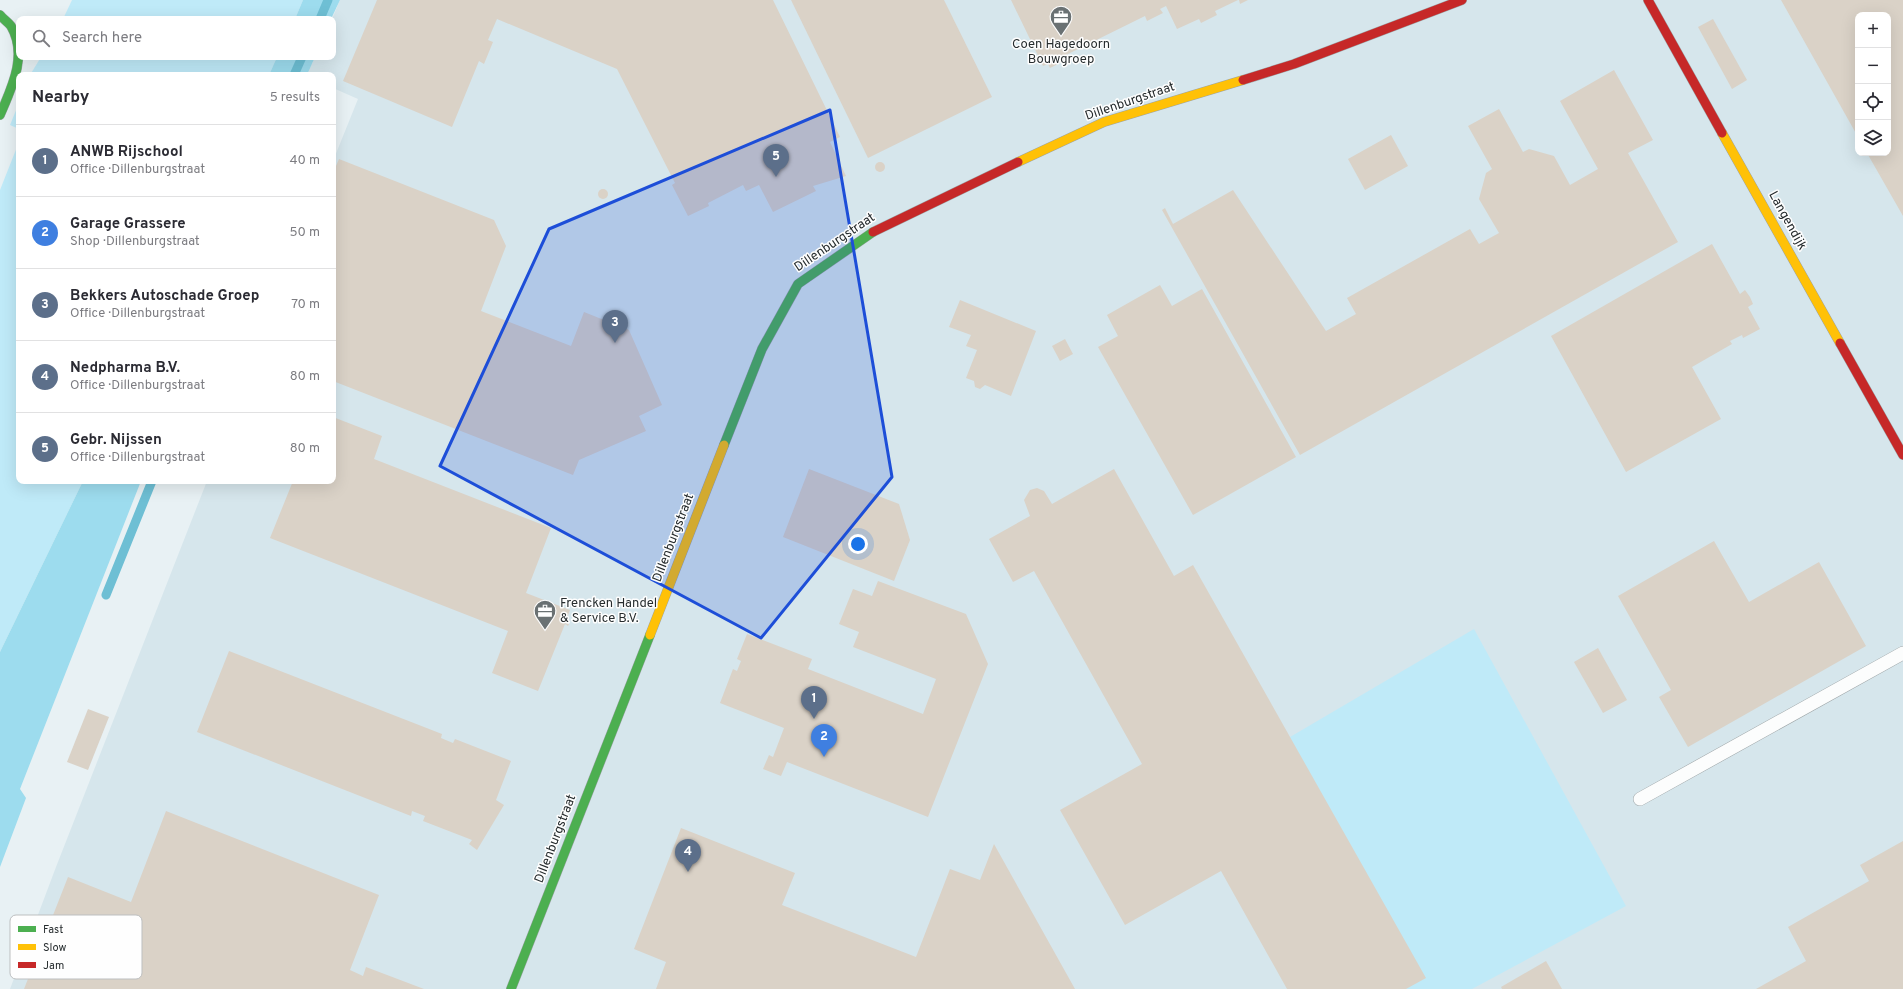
<!DOCTYPE html>
<meta charset="utf-8">
<style>
:root{--surface:#fff;--page:#f2f2f3;--text:#2b2b33;--muted:#7c7c81;--line:#e1e1e2;--accent:#db2777}
body{margin:0;font-family:Overpass,sans-serif;background:var(--page);color:var(--text)}
.controls{position:absolute;right:12px;top:12px;display:grid;overflow:hidden;border-radius:8px;box-shadow:0 4px 16px #0002}
.controls button{width:36px;height:36px;display:grid;place-items:center;padding:0;border:0;border-bottom:1px solid var(--line);background:var(--surface);color:var(--text);font:20px sans-serif}
.you{position:absolute;left:858px;top:544px;width:14px;height:14px;margin:-10px;border:3px solid #fff;border-radius:50%;background:#1a73e8;box-shadow:0 0 0 6px #1a73e833}
.badge{display:grid;place-items:center;width:26px;height:26px;border-radius:50%;background:var(--accent);color:#fff;font-size:13px;font-weight:700}
.pin{position:absolute;translate:-50% -33px;filter:drop-shadow(0 1px 2px #0008)}
.pin::after{content:'';position:absolute;top:21px;width:14px;height:12px;background:inherit;clip-path:polygon(0 0,100% 0,50% 100%)}
.list{margin:0;padding:0;list-style:none}
h2{display:flex;justify-content:space-between;align-items:center;height:52px;margin:0;padding:0 16px;font-size:17px}
h2 small{font-size:13px;font-weight:400;color:var(--muted)}
.list li{display:grid;grid-template-columns:26px 1fr auto;gap:12px;align-items:center;box-sizing:border-box;height:72px;padding:0 16px;border-top:1px solid var(--line)}
.list b{display:block;font-size:15px;white-space:nowrap}
.list p{margin:0;font-size:13px;white-space:nowrap;color:var(--muted)}
.list em{font-size:13px;font-style:normal;color:var(--muted)}
.icon{flex:none;width:22px;height:22px;fill:none;stroke:currentColor;stroke-width:2;stroke-linecap:round;stroke-linejoin:round}
.map{position:relative;flex:none;width:1903px;height:989px;overflow:hidden}
.search{position:absolute;background:var(--surface);box-shadow:0 4px 16px #0002;left:16px;top:16px;width:320px;height:44px;display:flex;align-items:center;gap:10px;box-sizing:border-box;padding:0 14px;border-radius:8px;color:var(--muted);font-size:15px}
.panel{position:absolute;background:var(--surface);box-shadow:0 4px 16px #0002;left:16px;top:72px;width:320px;height:412px;border-radius:8px}
.map>svg:first-child{display:block}
.built{fill:#d6e6ec;fill-rule:evenodd}
.green{fill:#bfeaf8}
.forest{fill:#9ddcee}
.lines{fill:none;stroke-linecap:round;stroke-linejoin:round}
.stream{stroke:#6ebfd4;stroke-width:9}
.building{fill:#dad2c7}
.lane-casing{stroke:#9da4a6;stroke-width:14}
.fast-casing{stroke:#9da4a6;stroke-width:10}
.slow-casing{stroke:#9da4a6;stroke-width:10}
.jam-casing{stroke:#9da4a6;stroke-width:10}
.lane{stroke:#fcfdfd;stroke-width:13}
.fast{stroke:#4caf50;stroke-width:9}
.slow{stroke:#ffc107;stroke-width:9}
.jam{stroke:#c62828;stroke-width:9}
.marked{fill:#1d4ed8;fill-opacity:0.2;stroke:#1d4ed8;stroke-width:3;stroke-linejoin:round}
.labels{text-anchor:middle;dominant-baseline:central;stroke-width:3;stroke-linejoin:round;paint-order:stroke}
.poi-label{font-size:13px;fill:#262c2e;stroke:#fefefe}
.street-label{font-size:13px;fill:#262c2e;stroke:#fefefe}
.key{fill:#fefefe;stroke:#bdbfc0;stroke-width:1}
.key-label{font-size:11px;fill:#262c2e}
</style>
<div class="map">
<svg width="1903" height="989" viewBox="0 0 1903 989">
<rect width="100%" height="100%" fill="#e8f1f4"/>
<path class="built" d="M340,0H1903V989H10L56,867L207,481H333V161L358,99L333,88V75H307L315,57H333V19H332ZM1858,15H1888V153H1858Z"/>
<g class="green">
<polygon points="72,0 303,0 295,19 63,19"/>
<polygon points="41,57 277,57 269,75 30,75"/>
<polygon points="19,103 19,129 10,125"/>
<polygon points="19,142 19,481 83,481 0,652 0,190"/>
<polygon points="1474,629 1626,906 1472,989 1402,989 1273,747"/>
</g>
<g class="forest">
<polygon points="303,0 340,0 331,19 295,19"/>
<polygon points="277,57 315,57 307,75 269,75"/>
<polygon points="83,481 141,481 20,789 26,798 0,867 0,652"/>
</g>
<g class="lines">
<g class="stream">
<polyline points="320,19 328,0"/>
<polyline points="294,75 302,57"/>
<polyline points="106,595 152,481"/>
</g>
</g>
<g class="building">
<polygon points="377,0 773,0 840,137 830,142 846,176 813,186 816,191 773,212 759,185 746,191 743,185 708,203 709,206 688,216 672,185 675,183 617,69 497,19 488,40 493,42 484,64 479,61 452,127 343,81"/>
<polygon points="791,0 944,0 992,97 868,158"/>
<polygon points="1011,0 1238,0 1215,11 1217,15 1201,23 1199,19 1177,29 1166,6 1160,9 1163,13 1147,21 1145,16 1064,56 1066,60 1050,68 1048,64 1043,66"/>
<polygon points="1239,0 1248,0 1240,4"/>
<polygon points="1781,0 1903,0 1903,216 1867,153 1888,153 1888,15 1858,15 1858,137"/>
<polygon points="1713,19 1747,80 1732,89 1698,27"/>
<polygon points="1614,70 1653,140 1628,153 1678,242 1300,455 1162,210 1165,208 1173,224 1233,190 1326,331 1356,314 1347,298 1470,229 1479,244 1499,233 1479,199 1486,173 1492,169 1468,126 1499,109 1523,152 1529,149 1554,156 1570,185 1598,169 1560,101"/>
<polygon points="1391,135 1408,166 1365,190 1348,159"/>
<polygon points="339,159 494,220 506,246 481,311 571,346 584,312 629,330 662,405 639,416 646,431 579,460 573,475 333,381 333,173"/>
<circle cx="880" cy="167" r="5"/>
<circle cx="603" cy="194" r="5"/>
<polygon points="1712,244 1740,294 1745,290 1750,297 1753,304 1748,307 1760,329 1743,338 1742,335 1730,341 1732,344 1692,367 1721,419 1626,472 1551,336"/>
<polygon points="1160,285 1172,306 1202,289 1296,457 1193,515 1098,347 1118,336 1107,315"/>
<polygon points="960,300 1036,331 1011,396 985,385 980,389 975,387 974,381 966,378 977,350 966,346 971,335 949,327"/>
<polygon points="1065,339 1073,354 1060,361 1052,346"/>
<polygon points="333,417 382,436 374,459 551,528 526,593 570,610 565,623 569,624 568,626 565,624 538,691 492,673 508,631 270,538 293,481 333,481"/>
<polygon points="809,469 899,504 910,540 894,581 783,537"/>
<polygon points="1114,469 1174,576 1193,565 1426,978 1406,989 1287,989 1221,871 1125,925 1060,810 1142,764 1034,571 1013,582 989,539 1030,516 1024,500 1030,490 1037,488 1044,491 1052,504"/>
<polygon points="1714,541 1749,602 1819,562 1866,646 1688,747 1659,697 1671,690 1618,596"/>
<polygon points="878,581 966,614 988,664 928,817 787,762 781,776 763,769 769,755 773,757 784,728 720,703 733,669 737,671 741,661 737,659 747,634 812,659 808,669 923,714 936,679 853,647 859,632 839,624 853,589 872,596"/>
<polygon points="1598,648 1627,700 1603,713 1574,662"/>
<polygon points="229,651 442,734 441,738 453,743 455,739 511,761 496,800 504,805 477,850 469,844 472,840 423,821 425,816 412,811 411,816 197,732"/>
<polygon points="88,709 109,717 88,770 67,762"/>
<polygon points="166,811 379,895 350,970 363,976 366,967 424,989 24,989 68,877 131,902"/>
<polygon points="681,828 795,873 782,905 916,957 950,869 980,880 994,844 1075,989 656,989 666,962 634,949"/>
<polygon points="1903,841 1903,989 1756,989 1806,961 1788,927 1869,881 1860,865"/>
<polygon points="1546,961 1562,989 1502,989 1501,987"/>
</g>
<g class="lines">
<g class="lane-casing">
<polyline id="lane" points="1640,799 1903,653"/>
</g>
<g class="fast-casing">
<g id="fast">
<path d="M0,15C3,19 8,22 11,26C28,55 12,87 0,115"/>
<polyline points="724,445 762,349 798,284 873,232"/>
<polyline points="511,989 650,635"/>
</g>
</g>
<g class="slow-casing">
<g id="slow">
<polyline points="1722,133 1840,343"/>
<polyline points="1018,162 1104,122 1243,80"/>
<polyline points="650,635 724,445"/>
</g>
</g>
<g class="jam-casing">
<g id="jam">
<polyline points="1648,0 1722,133"/>
<polyline points="1243,80 1294,64 1462,0"/>
<polyline points="873,232 1018,162"/>
<polyline points="1840,343 1903,455"/>
</g>
</g>
<use href="#lane" class="lane"/>
<use href="#fast" class="fast"/>
<use href="#slow" class="slow"/>
<use href="#jam" class="jam"/>
</g>
<path class="marked" d="M830,110L892,477L761,638L440,466L549,229Z"/>
<defs>
<g id="office-pin" transform="scale(1.15)"><path d="M0 17L-7.5 6A9.5 9.5 0 1 1 7.5 6Z" fill="#6a7173" stroke="#fefefe"/><path d="M-6-3h4V-5.5h4V-3h4V5H-6ZM-1-4.5V-3h2v-1.5ZM-6 0V1H6V0Z" fill="#fff"/></g>
</defs>
<g fill-rule="evenodd">
<use href="#office-pin" x="1061" y="17"/>
<use href="#office-pin" x="545" y="611"/>
</g>
<g class="labels">
<g class="poi-label">
<text x="1061" y="45">Coen Hagedoorn<tspan x="1061" dy="15">Bouwgroep</tspan></text>
<text x="560" y="604" text-anchor="start">Frencken Handel<tspan x="560" dy="15">&amp; Service B.V.</tspan></text>
</g>
<g class="street-label">
<text transform="translate(1130 102) rotate(-19)">Dillenburgstraat</text>
<text transform="translate(1787 221) rotate(61)">Langendijk</text>
<text transform="translate(835 243) rotate(-34)">Dillenburgstraat</text>
<text transform="translate(674 538) rotate(-69)">Dillenburgstraat</text>
<text transform="translate(556 839) rotate(-69)">Dillenburgstraat</text>
</g>
</g>
<rect x="10" y="915" width="132" height="64" rx="6" class="key"/>
<rect x="18" y="926" width="18" height="6" fill="#4caf50"/>
<rect x="18" y="944" width="18" height="6" fill="#ffc107"/>
<rect x="18" y="962" width="18" height="6" fill="#c62828"/>
<g class="key-label">
<text x="43" y="933">Fast</text>
<text x="43" y="951">Slow</text>
<text x="43" y="969">Jam</text>
</g>
</svg>
<div class="controls">
<button>+</button>
<button>−</button>
<button><svg class="icon" aria-label="locate" viewBox="0 0 24 24"><circle cx="12" cy="12" r="6"/><path d="M12 2v4M12 18v4M2 12h4M18 12h4"/></svg></button>
<button><svg class="icon" aria-label="layers" viewBox="0 0 24 24"><path d="M12 4l9 5-9 5-9-5zM3 14l9 5 9-5"/></svg></button>
</div>
<div class="you"></div>
<div class="pin badge" style="left:814px;top:719px;background:#5c6f8a">1</div>
<div class="pin badge" style="left:824px;top:757px;background:#3f7fe0">2</div>
<div class="pin badge" style="left:615px;top:343px;background:#5c6f8a">3</div>
<div class="pin badge" style="left:688px;top:872px;background:#5c6f8a">4</div>
<div class="pin badge" style="left:776px;top:177px;background:#5c6f8a">5</div>
<div class="search"><svg class="icon" aria-label="search" viewBox="0 0 24 24"><circle cx="10" cy="10" r="6"/><path d="M15 15l6 6"/></svg>Search here</div>
<section class="panel">
<h2>Nearby<small>5 results</small></h2>
<ul class="list">
<li><span class="badge" style="background:#5c6f8a">1</span><div><b>ANWB Rijschool</b><p>Office · Dillenburgstraat</p></div><em>40 m</em></li>
<li><span class="badge" style="background:#3f7fe0">2</span><div><b>Garage Grassere</b><p>Shop · Dillenburgstraat</p></div><em>50 m</em></li>
<li><span class="badge" style="background:#5c6f8a">3</span><div><b>Bekkers Autoschade Groep</b><p>Office · Dillenburgstraat</p></div><em>70 m</em></li>
<li><span class="badge" style="background:#5c6f8a">4</span><div><b>Nedpharma B.V.</b><p>Office · Dillenburgstraat</p></div><em>80 m</em></li>
<li><span class="badge" style="background:#5c6f8a">5</span><div><b>Gebr. Nijssen</b><p>Office · Dillenburgstraat</p></div><em>80 m</em></li>
</ul>
</section>
</div>
